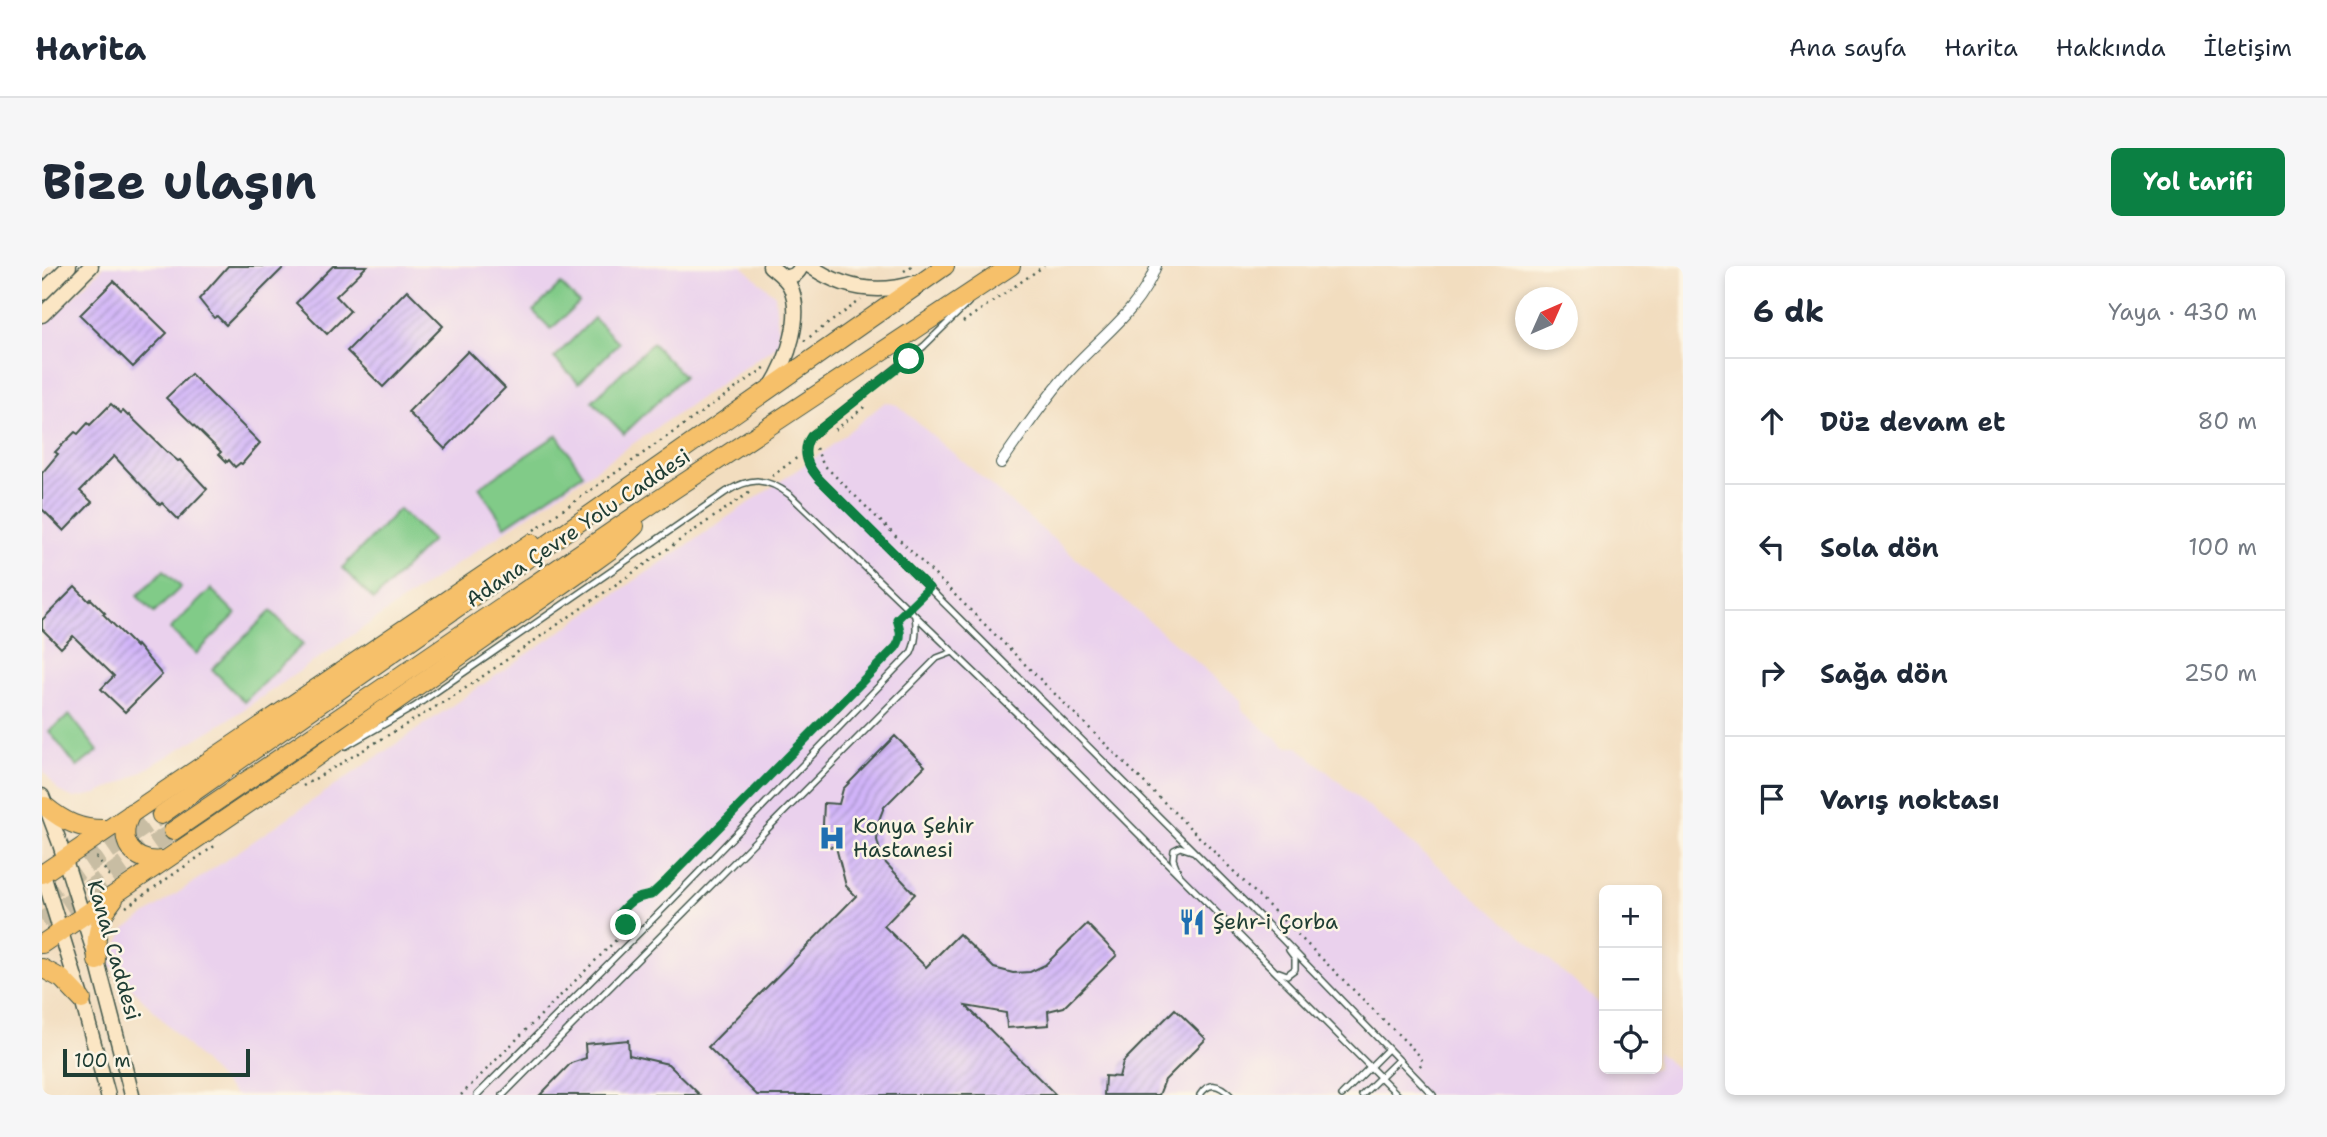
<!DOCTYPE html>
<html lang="tr">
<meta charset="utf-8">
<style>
:root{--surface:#fff;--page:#f6f6f7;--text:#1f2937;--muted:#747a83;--line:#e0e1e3;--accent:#0b8043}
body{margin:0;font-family:"Shantell Sans",sans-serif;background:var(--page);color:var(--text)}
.controls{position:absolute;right:21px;bottom:21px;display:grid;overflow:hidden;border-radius:10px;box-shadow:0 4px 10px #0003}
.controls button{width:63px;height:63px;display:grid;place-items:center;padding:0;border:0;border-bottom:2px solid var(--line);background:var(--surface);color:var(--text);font:35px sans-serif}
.compass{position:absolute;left:1473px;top:21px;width:63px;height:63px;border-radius:50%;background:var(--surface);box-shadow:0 4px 10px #0003;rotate:45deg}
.scale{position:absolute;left:21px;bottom:18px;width:187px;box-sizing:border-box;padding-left:7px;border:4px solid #1f3d34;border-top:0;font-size:19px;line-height:24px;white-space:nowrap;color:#1f3d34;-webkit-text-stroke:5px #fcf5e5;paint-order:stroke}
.stop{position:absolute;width:21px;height:21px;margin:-16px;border:5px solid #0b8043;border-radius:50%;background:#fff}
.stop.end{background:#0b8043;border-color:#fff;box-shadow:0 2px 7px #0008}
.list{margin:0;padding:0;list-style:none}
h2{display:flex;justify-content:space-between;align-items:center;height:91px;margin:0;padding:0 28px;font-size:30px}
h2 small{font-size:23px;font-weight:400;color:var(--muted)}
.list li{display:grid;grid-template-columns:46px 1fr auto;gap:21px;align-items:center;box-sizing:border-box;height:126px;padding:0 28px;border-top:2px solid var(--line)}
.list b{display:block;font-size:26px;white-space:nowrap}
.list em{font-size:23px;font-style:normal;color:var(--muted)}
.icon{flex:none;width:38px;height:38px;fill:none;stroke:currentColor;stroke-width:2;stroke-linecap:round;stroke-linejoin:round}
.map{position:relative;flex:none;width:1641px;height:829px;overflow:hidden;border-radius:10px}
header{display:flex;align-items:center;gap:42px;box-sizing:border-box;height:98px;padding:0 35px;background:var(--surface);border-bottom:2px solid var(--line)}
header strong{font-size:33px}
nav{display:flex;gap:38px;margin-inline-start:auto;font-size:24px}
.intro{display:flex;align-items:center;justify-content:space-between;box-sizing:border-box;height:168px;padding:0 42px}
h1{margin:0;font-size:49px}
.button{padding:18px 32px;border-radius:10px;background:var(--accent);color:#fff;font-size:24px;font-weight:700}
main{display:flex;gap:42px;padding:0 42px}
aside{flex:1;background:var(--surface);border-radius:10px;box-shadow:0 4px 10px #0003}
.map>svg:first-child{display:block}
.built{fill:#ead1ed}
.pitch{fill:#81cb88;stroke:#50845e;stroke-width:2}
.building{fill:url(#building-hatch)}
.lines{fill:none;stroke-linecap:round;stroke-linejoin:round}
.highway-tunnel{stroke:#c8bda3;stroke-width:18;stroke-dasharray:18 9;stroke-linecap:butt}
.lane-casing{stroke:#3f5549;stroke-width:8}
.street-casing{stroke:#3f5549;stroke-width:12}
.secondary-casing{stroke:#3f5549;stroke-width:17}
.highway-casing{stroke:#3f5549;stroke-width:20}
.path{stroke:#3f5549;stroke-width:2.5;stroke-dasharray:2 5;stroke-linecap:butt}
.lane{stroke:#fff;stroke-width:5}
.street{stroke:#fff;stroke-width:10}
.secondary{stroke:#fbe6c4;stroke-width:14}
.highway{stroke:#f6c06b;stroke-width:18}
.route{stroke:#0b8043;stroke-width:9}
.labels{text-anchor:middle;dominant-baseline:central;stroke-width:5;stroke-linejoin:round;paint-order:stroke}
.street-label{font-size:21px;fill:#1f3d34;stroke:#fcf5e5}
.poi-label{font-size:21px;fill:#1f3d34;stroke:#fcf5e5;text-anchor:start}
</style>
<header>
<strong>Harita</strong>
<nav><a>Ana sayfa</a><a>Harita</a><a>Hakkında</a><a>İletişim</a></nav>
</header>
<div class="intro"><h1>Bize ulaşın</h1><a class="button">Yol tarifi</a></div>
<main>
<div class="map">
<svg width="1641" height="829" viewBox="0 0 1641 829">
<defs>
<pattern id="building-hatch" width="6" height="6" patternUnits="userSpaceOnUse" patternTransform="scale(1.75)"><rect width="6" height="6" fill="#d1b4f9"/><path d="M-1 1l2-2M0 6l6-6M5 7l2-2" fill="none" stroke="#a994ca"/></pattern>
</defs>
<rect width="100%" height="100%" fill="#fcf5e5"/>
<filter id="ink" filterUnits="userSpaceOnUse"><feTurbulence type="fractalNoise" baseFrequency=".0143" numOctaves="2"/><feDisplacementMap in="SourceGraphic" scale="14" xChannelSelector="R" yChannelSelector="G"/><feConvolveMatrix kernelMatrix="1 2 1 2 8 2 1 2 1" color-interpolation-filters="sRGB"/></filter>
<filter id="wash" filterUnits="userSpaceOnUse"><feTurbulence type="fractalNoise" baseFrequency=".00686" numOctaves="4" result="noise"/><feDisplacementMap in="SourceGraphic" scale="28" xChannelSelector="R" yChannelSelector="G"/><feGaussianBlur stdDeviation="1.57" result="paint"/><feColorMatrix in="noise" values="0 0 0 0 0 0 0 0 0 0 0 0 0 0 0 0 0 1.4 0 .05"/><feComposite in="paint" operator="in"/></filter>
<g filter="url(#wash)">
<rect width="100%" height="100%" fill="#f2ddbf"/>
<g class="built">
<polygon points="62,0 700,0 733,29 737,78 189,452 86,514 54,528 32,532 17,525 2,506 0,499 0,62"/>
<polygon points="843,136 855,139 1199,434 1200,444 1244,481 1256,481 1562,741 1562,803 1615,803 1615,786 1641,808 1641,829 193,829 68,699 83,663 784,184"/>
</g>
<g class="pitch">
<polygon points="519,18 537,37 509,63 491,45"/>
<polygon points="552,52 577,77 537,117 512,92"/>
<polygon points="610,77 642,110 582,168 550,135"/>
<polygon points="515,169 541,208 463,260 437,221"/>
<polygon points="357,243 390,274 332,334 300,302"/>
<polygon points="122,304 139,321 112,347 95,330"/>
<polygon points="169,323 194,348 154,388 128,363"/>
<polygon points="229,345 261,378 202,436 170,403"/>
<polygon points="28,449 56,485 35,501 7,465"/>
</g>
<g id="blocks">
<g class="building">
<polygon points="186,0 243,0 184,59 175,50 172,52 157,33"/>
<polygon points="291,0 325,0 294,30 308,45 285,68 254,37"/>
<polygon points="72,15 125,67 91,101 38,49"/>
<polygon points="365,24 401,60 341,121 305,85"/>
<polygon points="426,85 463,122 403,183 366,146"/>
<polygon points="149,108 218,177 200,198 198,197 193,201 187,194 185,196 177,188 179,186 124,132"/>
<polygon points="69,138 79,147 81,145 86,150 87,149 124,185 136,195 138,194 165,223 136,253 120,237 118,239 72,190 38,225 50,236 22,265 0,243 0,207 16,188 13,186 33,166 36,168 46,157 48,159"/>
<polygon points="33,321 47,335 49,333 63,347 61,348 94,381 95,379 120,409 83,446 59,423 72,410 31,370 19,382 0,363 0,354"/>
<polygon points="853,470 883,500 842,541 837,554 835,574 840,593 873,628 842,660 884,701 917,668 952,702 971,707 988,706 1003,699 1045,658 1075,689 1022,741 1006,745 1007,759 965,762 964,747 924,740 1014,829 715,829 666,781 814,630 804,620 794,581 780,580 782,537 797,538 801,523"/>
<polygon points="1133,743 1164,773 1123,814 1117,829 1062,829 1063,810 1077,811 1081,796"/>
<polygon points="586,774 587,789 626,798 658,829 498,829 529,797 544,792 543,778"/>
</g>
</g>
</g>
<g filter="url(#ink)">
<use href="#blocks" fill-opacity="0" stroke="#3f5549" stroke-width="2"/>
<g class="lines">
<g class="highway-tunnel">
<polyline points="0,630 119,549"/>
<polyline points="0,655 131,565"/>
</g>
<g class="lane-casing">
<g id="lane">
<path d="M926,37L882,80L769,170C758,186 766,201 778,214L1239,672L1391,829"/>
<path d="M304,480L372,441L684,226C709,211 724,211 748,229L1014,485L1356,829"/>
<polyline points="1136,606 1131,593 1132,584 1138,581 1150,585"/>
<polyline points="1237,706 1245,709 1253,703 1253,692 1247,684"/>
<path d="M435,829L627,637L869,387C875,374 875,363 873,350"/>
<polyline points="461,829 895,392 911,386"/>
<path d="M1158,829C1167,815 1177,818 1188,829"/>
<polyline points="1300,829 1346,783"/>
<polyline points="1320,829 1356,794"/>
</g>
</g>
<g class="street-casing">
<path id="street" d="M959,197C980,167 1000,137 1024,109C1056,72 1096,48 1114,0"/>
</g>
<g class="secondary-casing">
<g id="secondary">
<path d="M728,0C735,6 743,11 748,20C762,49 745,96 729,121"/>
<path d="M768,0C801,23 835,29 873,17"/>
<path d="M741,11C750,11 756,9 759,0"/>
<polyline points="0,27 27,0"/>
<polyline points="0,49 49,0"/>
<polyline points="0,530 17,575 55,695 90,829"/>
<polyline points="0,605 40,734 66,829"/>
</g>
</g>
<g class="highway-casing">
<g id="highway">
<path d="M3,540C22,556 39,564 65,563"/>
<path d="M90,546C73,575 91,598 122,594"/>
<polyline points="119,549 903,0"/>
<polyline points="131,565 613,236 969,0"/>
<polyline points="0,608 489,277"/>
<polyline points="0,678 260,501 549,298 567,285 593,260"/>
<path d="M55,695C53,670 56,653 72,633"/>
<polyline points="0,702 20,713 40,734"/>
</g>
</g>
<g class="path">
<polyline points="862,5 870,0"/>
<polyline points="921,56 1002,0"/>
<polyline points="762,75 819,34"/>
<polyline points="793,164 826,138"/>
<polyline points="774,182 781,198 1377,789 1381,796 1377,801"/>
<polyline points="730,210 756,191"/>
<polyline points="492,264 724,101"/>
<polyline points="261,520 415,428 708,226"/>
<polyline points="54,591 70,614"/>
<polyline points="84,641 174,579"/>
<path d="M419,829L583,665L584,659L579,652L578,646C590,633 592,632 609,629L625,614L854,381C861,371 859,364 855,353L859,348"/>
</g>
<use href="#lane" class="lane"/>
<use href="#street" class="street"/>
<use href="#secondary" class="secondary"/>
<use href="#highway" class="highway"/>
</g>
</g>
<g class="lines" filter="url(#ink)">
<path class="route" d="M584,659L579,652L578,646C590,633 592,632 609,629L625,614L854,381C861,371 858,364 855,353L887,322L778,214C766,201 758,186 769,170L867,93"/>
</g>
<defs>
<g id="hospital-bare" transform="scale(2.1)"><path d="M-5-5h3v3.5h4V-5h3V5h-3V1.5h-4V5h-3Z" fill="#1f6fb2" stroke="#fcf5e5" stroke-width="2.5" paint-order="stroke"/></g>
<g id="restaurant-bare" transform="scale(2.1)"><path d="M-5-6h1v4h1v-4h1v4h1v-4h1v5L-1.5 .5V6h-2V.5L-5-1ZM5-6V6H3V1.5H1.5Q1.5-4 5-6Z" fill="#1f6fb2" stroke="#fcf5e5" stroke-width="2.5" paint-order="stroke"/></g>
</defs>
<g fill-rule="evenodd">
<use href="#hospital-bare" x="790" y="572"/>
<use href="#restaurant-bare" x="1150" y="656"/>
</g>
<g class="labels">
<g class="street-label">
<text transform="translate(536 262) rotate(-34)">Adana Çevre Yolu Caddesi</text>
<text transform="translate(72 684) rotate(74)">Kanal Caddesi</text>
</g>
<g class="poi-label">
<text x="811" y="560">Konya Şehir<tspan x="811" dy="24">Hastanesi</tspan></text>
<text x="1171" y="656">Şehr-i Çorba</text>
</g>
</g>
</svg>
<div class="controls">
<button>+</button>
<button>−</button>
<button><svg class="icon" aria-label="locate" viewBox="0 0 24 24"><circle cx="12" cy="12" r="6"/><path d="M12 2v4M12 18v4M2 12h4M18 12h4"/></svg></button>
</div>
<svg class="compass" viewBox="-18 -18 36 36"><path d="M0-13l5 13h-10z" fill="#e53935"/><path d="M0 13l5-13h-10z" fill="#747a83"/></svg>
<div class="scale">100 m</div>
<div class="stop" style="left:867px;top:93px"></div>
<div class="stop end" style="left:584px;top:659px"></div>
</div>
<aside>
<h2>6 dk<small>Yaya · 430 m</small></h2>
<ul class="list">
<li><svg class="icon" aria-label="ahead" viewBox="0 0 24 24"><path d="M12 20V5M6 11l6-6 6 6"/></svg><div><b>Düz devam et</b></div><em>80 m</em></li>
<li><svg class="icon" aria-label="left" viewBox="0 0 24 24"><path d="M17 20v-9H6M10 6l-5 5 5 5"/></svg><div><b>Sola dön</b></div><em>100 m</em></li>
<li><svg class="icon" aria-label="right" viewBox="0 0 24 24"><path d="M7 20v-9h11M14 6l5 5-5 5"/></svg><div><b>Sağa dön</b></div><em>250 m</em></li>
<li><svg class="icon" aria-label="arrive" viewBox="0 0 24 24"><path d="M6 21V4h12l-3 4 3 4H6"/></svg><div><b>Varış noktası</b></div></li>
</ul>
</aside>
</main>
